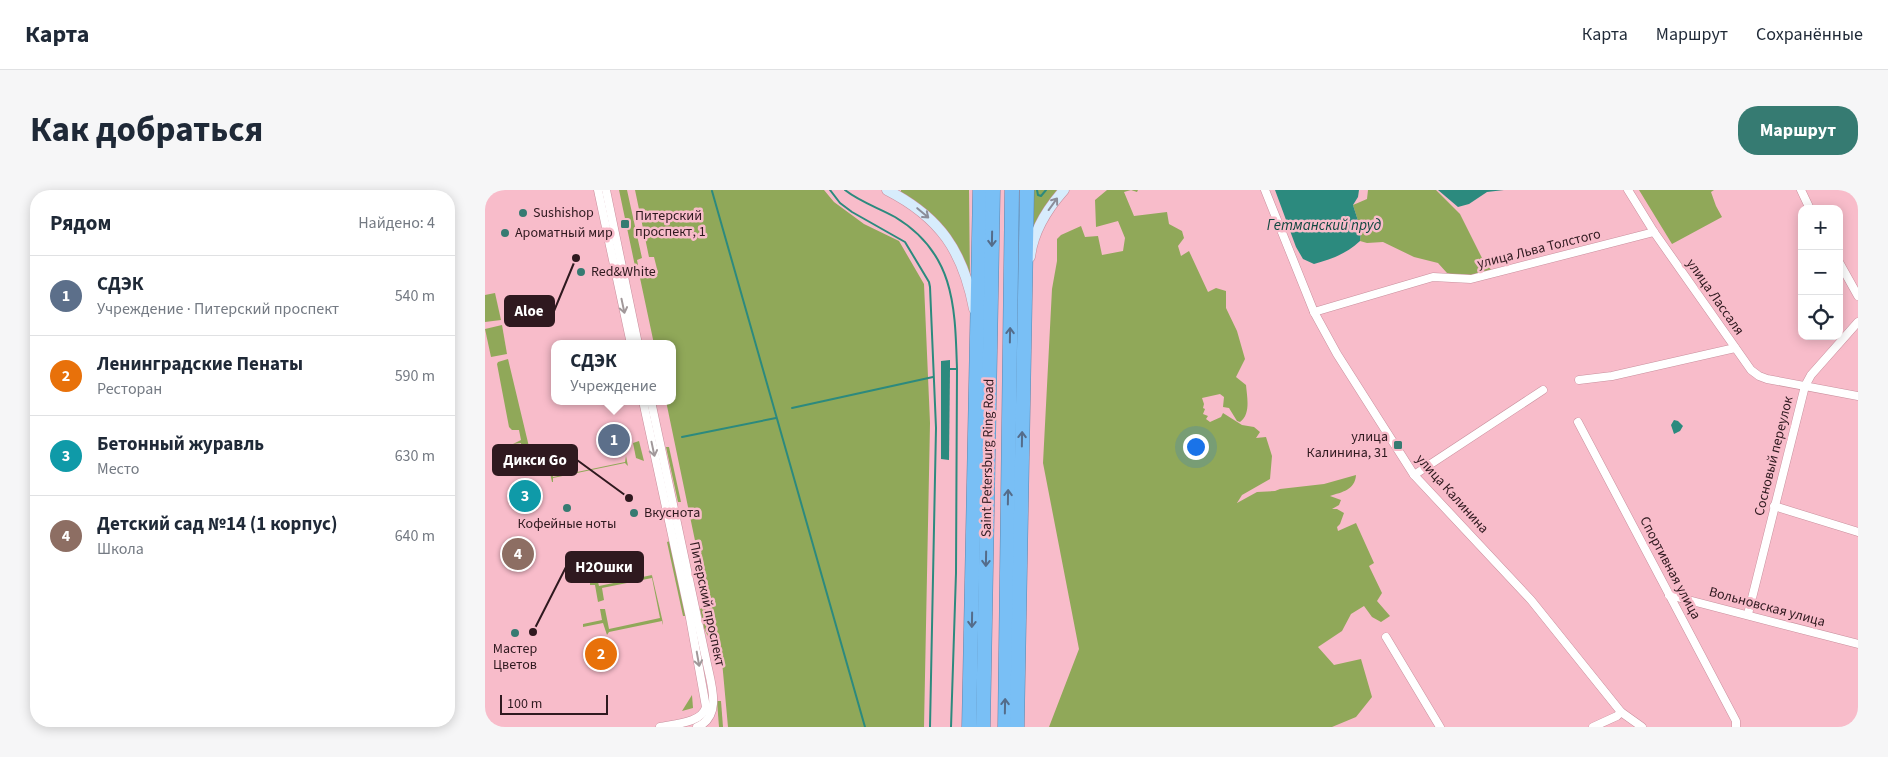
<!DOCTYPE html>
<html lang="ru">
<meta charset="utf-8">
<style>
:root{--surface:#fff;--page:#f6f6f7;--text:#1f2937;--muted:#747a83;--line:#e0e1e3;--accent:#367b72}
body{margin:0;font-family:"Source Sans 3",sans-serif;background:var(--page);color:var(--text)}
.controls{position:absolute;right:15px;top:15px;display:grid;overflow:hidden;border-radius:10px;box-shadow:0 2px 12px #0003}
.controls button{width:45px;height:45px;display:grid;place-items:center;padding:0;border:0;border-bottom:1px solid var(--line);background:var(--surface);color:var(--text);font:25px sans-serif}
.scale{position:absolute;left:15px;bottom:12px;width:108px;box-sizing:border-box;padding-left:5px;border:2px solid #2f191f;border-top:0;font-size:14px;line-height:18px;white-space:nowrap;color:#2f191f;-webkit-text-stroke:4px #f8bcca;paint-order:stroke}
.you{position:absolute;left:710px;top:256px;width:18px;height:18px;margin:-12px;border:4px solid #fff;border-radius:50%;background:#1a73e8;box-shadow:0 0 0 8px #1a73e833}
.badge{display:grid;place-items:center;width:32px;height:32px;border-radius:50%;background:var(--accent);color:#fff;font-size:16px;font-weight:700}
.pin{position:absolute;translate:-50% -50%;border:2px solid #fff;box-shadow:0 1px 5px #0006}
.popup{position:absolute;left:66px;top:150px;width:125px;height:65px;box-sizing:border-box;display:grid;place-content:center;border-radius:10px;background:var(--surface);filter:drop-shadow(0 1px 4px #0005);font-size:16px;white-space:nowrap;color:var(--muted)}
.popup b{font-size:19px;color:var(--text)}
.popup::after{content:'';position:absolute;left:50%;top:100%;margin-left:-10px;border:10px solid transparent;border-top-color:var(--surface)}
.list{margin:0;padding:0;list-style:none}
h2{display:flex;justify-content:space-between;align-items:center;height:65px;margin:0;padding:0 20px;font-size:21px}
h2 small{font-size:16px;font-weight:400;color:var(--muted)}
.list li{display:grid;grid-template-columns:32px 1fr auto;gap:15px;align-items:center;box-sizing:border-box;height:80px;padding:0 20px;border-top:1px solid var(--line)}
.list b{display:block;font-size:19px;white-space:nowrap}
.list p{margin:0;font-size:16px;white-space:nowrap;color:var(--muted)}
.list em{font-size:16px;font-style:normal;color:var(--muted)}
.icon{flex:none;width:28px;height:28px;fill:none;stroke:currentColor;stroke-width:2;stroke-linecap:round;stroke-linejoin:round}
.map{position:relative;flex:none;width:1373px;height:537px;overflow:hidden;border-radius:20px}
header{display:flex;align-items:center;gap:30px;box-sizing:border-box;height:70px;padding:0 25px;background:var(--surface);border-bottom:1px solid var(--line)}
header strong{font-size:24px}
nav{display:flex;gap:28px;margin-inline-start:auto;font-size:18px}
.intro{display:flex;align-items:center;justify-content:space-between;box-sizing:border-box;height:120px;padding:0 30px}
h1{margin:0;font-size:35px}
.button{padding:12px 22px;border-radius:20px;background:var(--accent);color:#fff;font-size:18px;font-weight:700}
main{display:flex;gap:30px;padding:0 30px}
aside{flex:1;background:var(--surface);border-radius:20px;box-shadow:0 2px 12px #0003}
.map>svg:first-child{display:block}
.green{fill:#90a859}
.water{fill:#2c8a7e}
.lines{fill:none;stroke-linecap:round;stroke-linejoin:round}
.stream{stroke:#2c8a7e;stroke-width:2}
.minor-casing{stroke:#c98f9d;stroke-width:9}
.secondary-casing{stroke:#c98f9d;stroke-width:11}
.motorway-casing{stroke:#5f85aa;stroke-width:15}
.minor{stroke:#fff;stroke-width:8}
.secondary{stroke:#d7ecfc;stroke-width:10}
.motorway{stroke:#79bff5;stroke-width:14}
.oneway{stroke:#8b8d99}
.oneway2{stroke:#546c8a}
.oneway3{stroke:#a1989a}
.poi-dot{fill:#367b72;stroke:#f8bcca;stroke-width:2}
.labels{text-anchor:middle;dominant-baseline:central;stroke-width:5;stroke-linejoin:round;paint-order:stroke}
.poi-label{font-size:14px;fill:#2f191f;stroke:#f8bcca;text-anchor:start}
.street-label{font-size:14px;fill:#2f191f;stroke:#f8bcca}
.water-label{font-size:15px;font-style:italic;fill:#104740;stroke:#f8bcca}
.leader{fill:none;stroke:#2f191f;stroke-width:2}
.callout-dot{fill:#2f191f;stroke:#f8bcca;stroke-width:2}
.callout{fill:#2f191f;stroke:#2f191f;stroke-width:2}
.callout-label{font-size:15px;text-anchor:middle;font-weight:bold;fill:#fff}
</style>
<header>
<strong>Карта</strong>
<nav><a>Карта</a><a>Маршрут</a><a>Сохранённые</a></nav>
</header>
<div class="intro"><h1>Как добраться</h1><a class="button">Маршрут</a></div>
<main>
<aside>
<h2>Рядом<small>Найдено: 4</small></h2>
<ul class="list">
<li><span class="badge" style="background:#5c6f8a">1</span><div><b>СДЭК</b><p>Учреждение · Питерский проспект</p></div><em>540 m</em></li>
<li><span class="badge" style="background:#e8710a">2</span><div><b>Ленинградские Пенаты</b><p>Ресторан</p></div><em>590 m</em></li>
<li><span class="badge" style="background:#0f9aa8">3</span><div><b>Бетонный журавль</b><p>Место</p></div><em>630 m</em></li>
<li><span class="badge" style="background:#8d6e63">4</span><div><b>Детский сад №14 (1 корпус)</b><p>Школа</p></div><em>640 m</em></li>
</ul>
</aside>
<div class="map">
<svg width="1373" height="537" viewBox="0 0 1373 537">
<rect width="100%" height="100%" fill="#f8bcca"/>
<g class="green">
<polygon points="134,0 142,0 157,68 152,70 153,75 150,76"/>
<polygon points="150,0 339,0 349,12 379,34 414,51 439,94 445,233 439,537 243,537 236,460 229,442 181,211 188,211 188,154 169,154 155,88 173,83 169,67 164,67"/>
<polygon points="416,0 484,0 485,92 468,52 416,3"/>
<polygon points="544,0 573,0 547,42"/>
<path d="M622,0H653L652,2L646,0L639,2L649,26L682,22L684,34L697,41L699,48L693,56L696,66L704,61L723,102L731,98L741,101V118L752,141L760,169L751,187L761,195C762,207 766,224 755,232L752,231L744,218L738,217L739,207L735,204L717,208L719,214L718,218L720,219L718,224L723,226L721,229L725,232L736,227L738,223L757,235L769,237L775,242L771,248L781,247L787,266L785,289L757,305L752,313L772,302L790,301L795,299L839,294L871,285C870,300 857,302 845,306L856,310L854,315L847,319H852L859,323L855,334L852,337L853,341L871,333L889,373L884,376L897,403L892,411L905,426L896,432L887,427L879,416L866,424L857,441L833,457L849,475L876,469L887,507L871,527L847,537H564L594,459L558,273L567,99L572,71V49L576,45L596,36L600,47L613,46L617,65L638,61L640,48L633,31L611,37L610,10Z"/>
<polygon points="883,0 951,0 975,24 997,68 1007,81 993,86 974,87 962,83 953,73 929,67 898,52 882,53 875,51 876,40 868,15 882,9"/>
<polygon points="1154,0 1229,0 1226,2 1231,16 1237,27 1187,54"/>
<polygon points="10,103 16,130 0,132 0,105"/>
<polygon points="17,135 22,164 6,167 0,139"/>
<polygon points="23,169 45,261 37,262 36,253 28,254 36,250 34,240 27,240 24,237 12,174 13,172"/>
<polygon points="154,251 159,271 151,268 148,253"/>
<polygon points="181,257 184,257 196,312 193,312"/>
<polygon points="141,266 143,276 140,273 68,288 68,292 67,292 65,283 67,283 68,287 140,272"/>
<polygon points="185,351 201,426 198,426 182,352"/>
<polygon points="166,381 178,433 178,435 177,431 124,442 122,445 118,433 98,437 98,434 117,430 115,419 120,419 124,439 175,428 167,388 117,398 119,410 113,412 110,395 105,395 105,393 113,392 114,396 167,385"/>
<polygon points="220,416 227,453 226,453 219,438 215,419"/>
<polygon points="207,505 208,518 197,521"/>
<polygon points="232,511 236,511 238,537 234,537"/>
</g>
<g class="water">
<path d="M790,0H874L873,7L868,15L876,40L875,51C861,64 847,69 829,74L818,69L811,57Z"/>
<polygon points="953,0 1019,0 1002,2 984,14 973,17"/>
<polygon points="465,170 465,179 464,270 456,269 456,171"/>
<polygon points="1189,230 1193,231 1198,236 1195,241 1189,244 1186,235"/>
</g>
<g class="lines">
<g class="stream">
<polyline points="345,0 355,13 367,22 420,52 444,92 445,97 451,238 445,537"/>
<path d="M360,0C375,12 394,18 410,27C470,63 470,117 472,179L471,383L466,537"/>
<polyline points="552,0 553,5 556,6 561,0"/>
<polyline points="227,1 380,537"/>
<polyline points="465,179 472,179"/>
<polyline points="307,218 448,187"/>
<polyline points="197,247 291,228"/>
</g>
<g class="minor-casing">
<g id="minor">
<polyline points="113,0 146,154"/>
<polyline points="121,0 153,154"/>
<polyline points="780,0 829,122 852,164 929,285 1046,410 1136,522 1157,537"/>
<polyline points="1143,0 1169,42 1266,180 1274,186 1282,189 1373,206"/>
<polyline points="1316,0 1325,19"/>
<polyline points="1354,72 1373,106"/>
<polyline points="829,122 948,87 986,89 1169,42"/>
<polyline points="1094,190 1127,186 1250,158"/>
<path d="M158,211L205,428L221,517C217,533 189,534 175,537"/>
<path d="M166,211L221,469C225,491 239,526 212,537"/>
<polyline points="1093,232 1251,531 1251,537"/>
<polyline points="929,285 1058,200"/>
<polyline points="1289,316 1373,342"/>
<polyline points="1184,405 1373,454"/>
<polyline points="1263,424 1320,196 1326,185 1373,132"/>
<polyline points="901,447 955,537"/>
<polyline points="1108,537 1132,526 1136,522"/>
</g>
</g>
<g class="secondary-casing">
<g id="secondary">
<path d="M402,0C455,27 478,61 489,119"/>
<path d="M545,67C548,42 563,18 579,0"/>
</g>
</g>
<g class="motorway-casing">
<g id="motorway">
<polyline points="484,537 495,0"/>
<polyline points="498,537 508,0"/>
<polyline points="520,537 527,0"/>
<polyline points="532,537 542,0"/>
</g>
</g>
<use href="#minor" class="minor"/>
<use href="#secondary" class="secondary"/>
<use href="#motorway" class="motorway"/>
</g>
<defs><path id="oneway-shaft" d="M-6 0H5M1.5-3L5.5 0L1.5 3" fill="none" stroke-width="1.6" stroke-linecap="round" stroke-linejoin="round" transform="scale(1.25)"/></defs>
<g class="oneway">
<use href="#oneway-shaft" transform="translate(568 14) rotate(-54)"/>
<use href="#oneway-shaft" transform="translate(438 23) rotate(40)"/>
</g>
<g class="oneway2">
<use href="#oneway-shaft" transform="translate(507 49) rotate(91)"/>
<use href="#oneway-shaft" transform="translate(525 145) rotate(-89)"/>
<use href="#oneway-shaft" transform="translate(537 249) rotate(-89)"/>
<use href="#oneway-shaft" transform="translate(523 307) rotate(-89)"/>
<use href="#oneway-shaft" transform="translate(501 369) rotate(91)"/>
<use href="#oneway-shaft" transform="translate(487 430) rotate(91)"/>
<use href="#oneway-shaft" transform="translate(520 516) rotate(-89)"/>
</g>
<g class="oneway3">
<use href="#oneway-shaft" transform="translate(138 116) rotate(78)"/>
<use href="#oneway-shaft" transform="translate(168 259) rotate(78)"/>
<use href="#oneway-shaft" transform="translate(213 469) rotate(80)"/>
</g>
<g class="poi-dot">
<circle cx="38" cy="23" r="5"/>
<rect x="135" y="29" width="10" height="10" rx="2.5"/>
<circle cx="20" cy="43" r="5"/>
<circle cx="96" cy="82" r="5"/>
<rect x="908" y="250" width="10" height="10" rx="2.5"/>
<circle cx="82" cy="318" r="5"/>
<circle cx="149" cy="323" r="5"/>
<circle cx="30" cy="443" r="5"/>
</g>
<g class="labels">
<g class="poi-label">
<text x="48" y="23">Sushishop</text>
<text x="150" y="26">Питерский<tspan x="150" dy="16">проспект, 1</tspan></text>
<text x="30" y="43">Ароматный мир</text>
<text x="106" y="82">Red&amp;White</text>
<text x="903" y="247" text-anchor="end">улица<tspan x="903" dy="16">Калинина, 31</tspan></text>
<text x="159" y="323">Вкуснота</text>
<text x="82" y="334" text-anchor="middle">Кофейные ноты</text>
<text x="30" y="459" text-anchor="middle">Мастер<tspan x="30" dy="16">Цветов</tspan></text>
</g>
<g class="street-label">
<text transform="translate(1054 59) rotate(-14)">улица Льва Толстого</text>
<text transform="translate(1230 107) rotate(55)">улица Лассаля</text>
<text transform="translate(1289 266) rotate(-76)">Сосновый переулок</text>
<text transform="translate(503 268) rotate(-89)">Saint Petersburg Ring Road</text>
<text transform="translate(967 304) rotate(48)">улица Калинина</text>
<text transform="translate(1185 378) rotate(62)">Спортивная улица</text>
<text transform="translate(222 414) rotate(78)">Питерский проспект</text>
<text transform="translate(1282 417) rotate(15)">Вольновская улица</text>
</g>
<g class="water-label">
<text x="839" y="35">Гетманский пруд</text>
</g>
</g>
<path class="leader" d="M91 68L69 121M144 308L92 270M48 442L81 377"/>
<g class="callout-dot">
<circle cx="91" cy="68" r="5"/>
<circle cx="144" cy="308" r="5"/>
<circle cx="48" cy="442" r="5"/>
</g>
<g class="callout">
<rect x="20" y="106" width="49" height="30" rx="5"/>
<rect x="8" y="255" width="84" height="30" rx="5"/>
<rect x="81" y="362" width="77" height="30" rx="5"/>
</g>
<g class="callout-label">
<text x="44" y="126">Aloe</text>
<text x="50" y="275">Дикси Go</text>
<text x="119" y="382">H2Oшки</text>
</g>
</svg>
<div class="controls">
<button>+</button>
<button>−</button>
<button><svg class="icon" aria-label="locate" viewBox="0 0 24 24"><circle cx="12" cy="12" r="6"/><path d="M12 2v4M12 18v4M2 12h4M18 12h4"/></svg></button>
</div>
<div class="scale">100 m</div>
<div class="you"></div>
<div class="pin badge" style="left:129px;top:250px;background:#5c6f8a">1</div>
<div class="popup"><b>СДЭК</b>Учреждение</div>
<div class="pin badge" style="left:116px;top:464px;background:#e8710a">2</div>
<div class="pin badge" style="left:40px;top:306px;background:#0f9aa8">3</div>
<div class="pin badge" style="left:33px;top:364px;background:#8d6e63">4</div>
</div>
</main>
